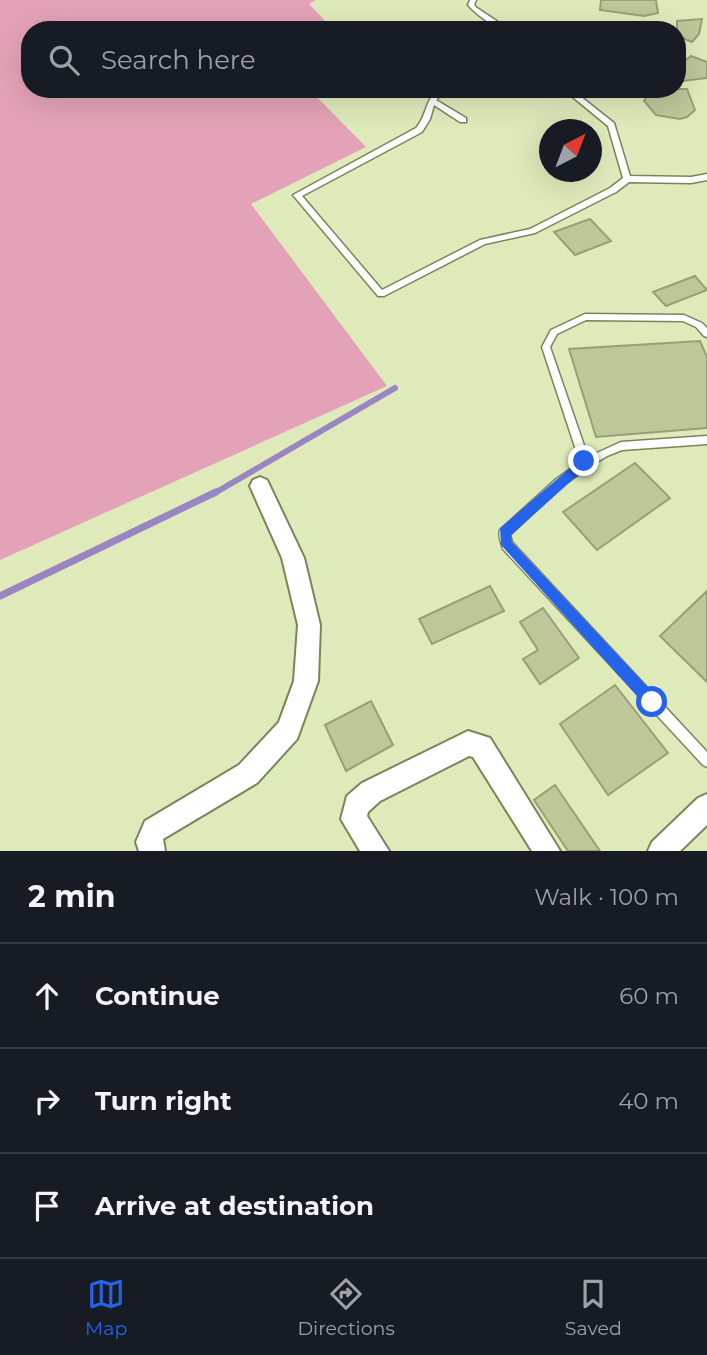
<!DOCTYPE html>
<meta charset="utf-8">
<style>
:root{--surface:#171b24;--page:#20242c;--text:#f1f3f6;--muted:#9ea1a6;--line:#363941;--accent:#2563eb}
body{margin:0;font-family:Montserrat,sans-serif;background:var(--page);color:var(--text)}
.compass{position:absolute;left:539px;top:119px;width:63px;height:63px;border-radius:50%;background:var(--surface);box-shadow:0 7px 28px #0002;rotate:42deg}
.stop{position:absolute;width:21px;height:21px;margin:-16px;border:5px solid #2563eb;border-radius:50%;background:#fff}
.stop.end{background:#2563eb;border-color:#fff;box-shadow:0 2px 7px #0008}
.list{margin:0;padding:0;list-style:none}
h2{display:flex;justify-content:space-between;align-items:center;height:91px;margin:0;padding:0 28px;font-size:30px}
h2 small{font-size:23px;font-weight:400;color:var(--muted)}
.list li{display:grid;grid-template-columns:46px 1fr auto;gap:21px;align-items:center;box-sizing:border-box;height:105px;padding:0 28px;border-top:2px solid var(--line)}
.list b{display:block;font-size:26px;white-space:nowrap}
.list em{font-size:23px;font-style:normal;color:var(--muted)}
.icon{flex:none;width:38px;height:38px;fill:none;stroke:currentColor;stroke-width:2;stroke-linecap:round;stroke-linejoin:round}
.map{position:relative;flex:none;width:707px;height:851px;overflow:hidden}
.search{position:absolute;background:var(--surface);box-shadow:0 7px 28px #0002;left:21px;right:21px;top:21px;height:77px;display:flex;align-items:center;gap:18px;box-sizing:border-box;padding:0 24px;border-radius:28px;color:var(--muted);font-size:26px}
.sheet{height:406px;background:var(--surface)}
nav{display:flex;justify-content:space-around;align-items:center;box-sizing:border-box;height:98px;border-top:2px solid var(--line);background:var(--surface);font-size:19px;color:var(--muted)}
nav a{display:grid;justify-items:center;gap:4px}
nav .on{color:var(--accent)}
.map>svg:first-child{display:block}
.green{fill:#e3a2b7}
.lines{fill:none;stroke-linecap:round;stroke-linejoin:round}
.stream-far1{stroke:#9885c2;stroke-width:6}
.stream{stroke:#9885c2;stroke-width:7}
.building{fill:#bdc79a;stroke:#96a074;stroke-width:2}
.service-casing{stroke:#7b8459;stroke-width:3}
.minor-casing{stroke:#7b8459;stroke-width:4}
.service{fill:#fff;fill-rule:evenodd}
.minor{fill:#fff;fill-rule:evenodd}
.route{fill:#2563eb}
</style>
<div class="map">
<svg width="707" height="851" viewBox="0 0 707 851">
<rect width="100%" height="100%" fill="#dfeabb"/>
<polygon class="green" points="0,0 316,0 309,4 334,30 30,30 30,89 309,89 366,147 251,204 387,386 0,560"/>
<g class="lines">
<polyline class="stream-far1" points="213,494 395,388"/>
<polyline class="stream" points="0,596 216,492"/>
</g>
<g class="building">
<polygon points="601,0 656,0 658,13 644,16 600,10"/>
<polygon points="702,19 699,34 692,42 677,36 677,21"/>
<polygon points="691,56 707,62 707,78 683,81 681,64"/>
<polygon points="656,89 687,89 695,110 687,117 680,119 656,115 644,101 649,92"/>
<polygon points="590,219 611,241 575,255 554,232"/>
<polygon points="695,276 707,290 666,306 653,292"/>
<polygon points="700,341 707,357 707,428 596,437 569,349"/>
<polygon points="635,463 670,498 597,550 563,512"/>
<polygon points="490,586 504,611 432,644 419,619"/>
<polygon points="707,591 707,682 660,636"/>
<polygon points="543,608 579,658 540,684 523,659 538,650 520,622"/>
<polygon points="615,685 668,753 608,795 560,724"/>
<polygon points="371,701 393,745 346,771 325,725"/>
<polygon points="555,785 600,851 568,851 534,800"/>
</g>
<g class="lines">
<g class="service-casing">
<g id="service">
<path d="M470,0H476L474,5L477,8L510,30C496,30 477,15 468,5Z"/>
<path d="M439,89H447L436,100L466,118V122H460L434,105L430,119L422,132L302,196L382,290L480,240L530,229L610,188L623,178L608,126L563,89H571L614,123L630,176L691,177L707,174V180L691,183L629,182L616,192L535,233L485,244L384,296H378L293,195L416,128C428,114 424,101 439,89Z"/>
<path d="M585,314L684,315L702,323L707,328V337L704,336L696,327L683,321L586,320L557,334L550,347L588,457L621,442L707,436V444L622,450L607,456L592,465L562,486L510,535L512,542L707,752V767L703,765L503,549C501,543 498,535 500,530L555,480L580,462L542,347L551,330Z"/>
</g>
</g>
<g class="minor-casing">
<g id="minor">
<polygon points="260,477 267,480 304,558 320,625 318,681 297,739 257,783 163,839 165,851 139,851 136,842 145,821 239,765 279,722 294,681 298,625 282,558 250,486 253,480"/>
<polygon points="468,731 490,738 560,851 532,851 473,757 469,756 380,801 368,812 367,816 389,851 360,851 341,819 347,796 362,783"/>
<polygon points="707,794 707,825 680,851 648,851 652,842 698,798"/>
</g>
</g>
<use href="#service" class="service"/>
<use href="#minor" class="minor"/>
</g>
<polygon class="route" points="584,456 590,461 589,465 511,535 512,542 657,697 659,702 652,709 647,707 501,545 500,528"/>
</svg>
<svg class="compass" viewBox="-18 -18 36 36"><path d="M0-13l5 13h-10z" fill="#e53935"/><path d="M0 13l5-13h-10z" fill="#9ea1a6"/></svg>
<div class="stop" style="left:652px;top:702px"></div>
<div class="stop end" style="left:584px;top:461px"></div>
<div class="search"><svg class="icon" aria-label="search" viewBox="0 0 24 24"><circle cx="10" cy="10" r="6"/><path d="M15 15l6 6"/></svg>Search here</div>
</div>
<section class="sheet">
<h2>2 min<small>Walk · 100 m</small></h2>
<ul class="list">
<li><svg class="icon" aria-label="ahead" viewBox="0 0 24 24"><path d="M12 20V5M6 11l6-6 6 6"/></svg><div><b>Continue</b></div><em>60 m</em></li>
<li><svg class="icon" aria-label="right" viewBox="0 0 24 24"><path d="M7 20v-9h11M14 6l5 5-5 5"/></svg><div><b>Turn right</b></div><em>40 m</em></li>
<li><svg class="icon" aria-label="arrive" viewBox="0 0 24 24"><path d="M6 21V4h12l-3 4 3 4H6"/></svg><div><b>Arrive at destination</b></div></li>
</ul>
</section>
<nav>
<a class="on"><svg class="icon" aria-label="map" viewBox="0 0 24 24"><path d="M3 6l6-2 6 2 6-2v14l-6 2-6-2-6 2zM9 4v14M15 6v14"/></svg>Map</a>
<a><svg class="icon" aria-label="directions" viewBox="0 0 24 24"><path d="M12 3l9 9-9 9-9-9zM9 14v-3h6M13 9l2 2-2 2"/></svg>Directions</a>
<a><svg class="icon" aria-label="saved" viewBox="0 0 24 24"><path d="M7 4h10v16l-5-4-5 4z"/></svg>Saved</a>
</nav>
